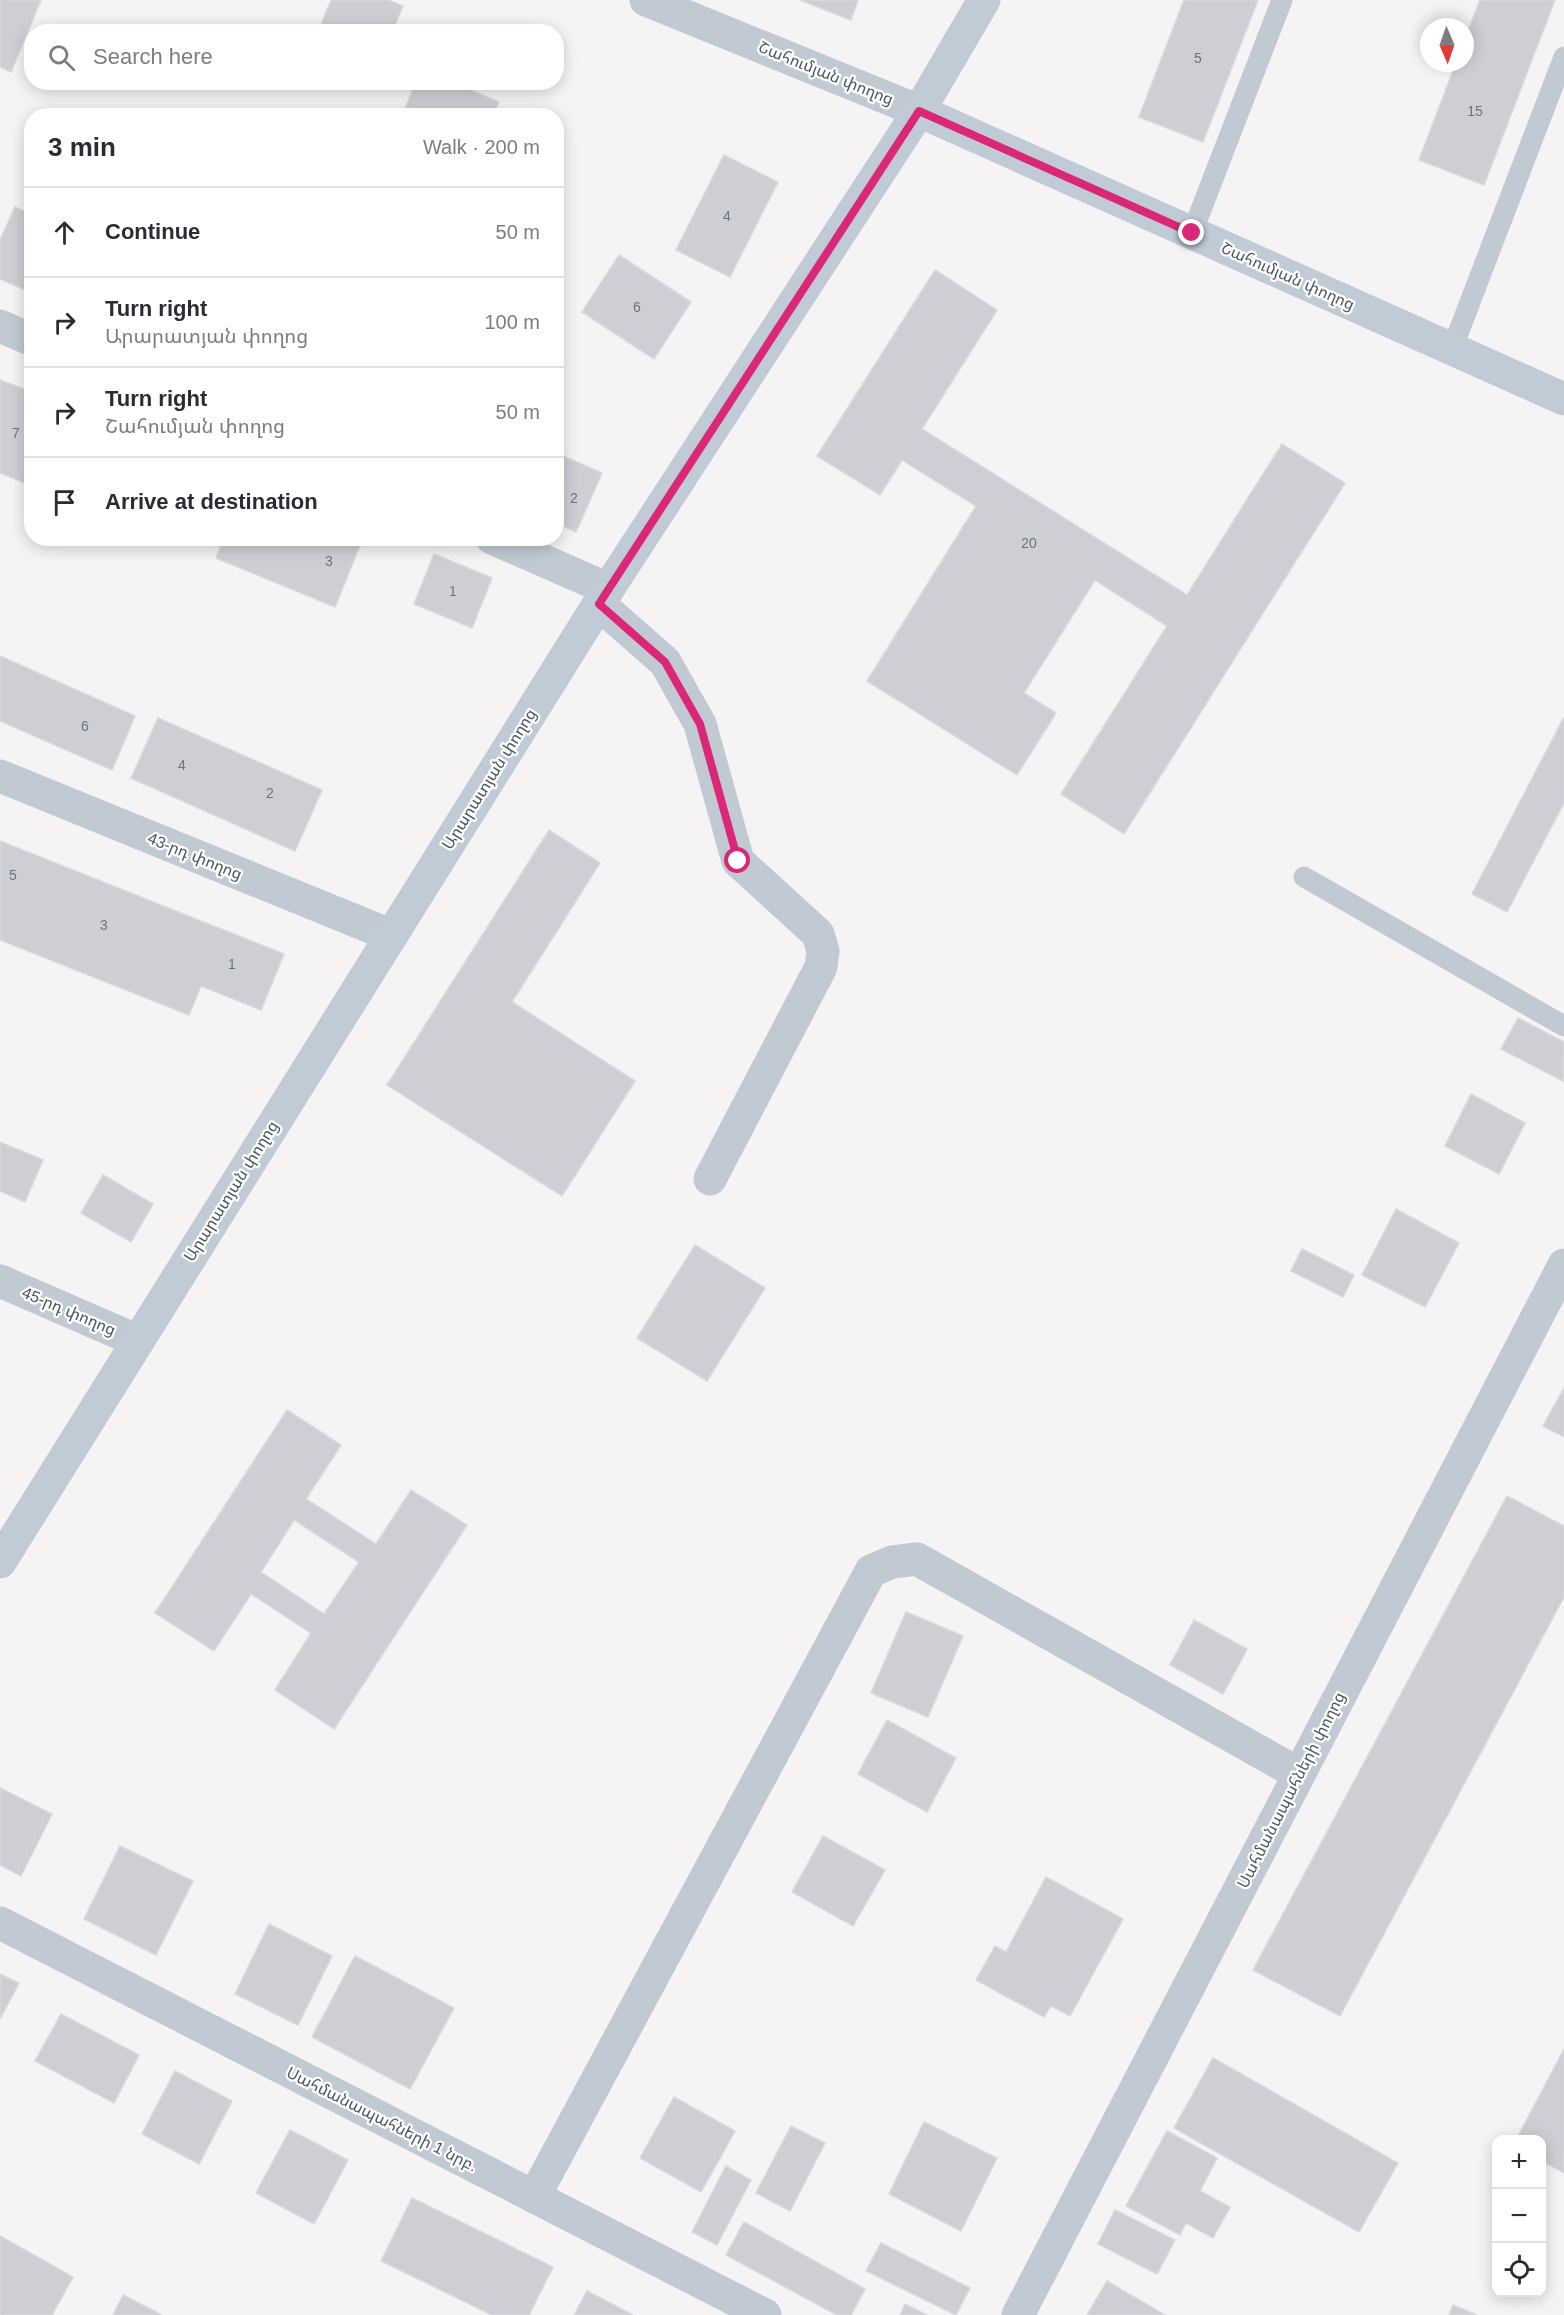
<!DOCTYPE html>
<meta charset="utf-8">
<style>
:root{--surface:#fff;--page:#f2f2f3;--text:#2b2b33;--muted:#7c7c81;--line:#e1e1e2}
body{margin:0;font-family:Helvetica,"Noto Sans Armenian",sans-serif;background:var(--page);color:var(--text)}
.controls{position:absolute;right:18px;bottom:18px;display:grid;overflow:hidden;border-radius:12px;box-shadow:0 3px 15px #0003}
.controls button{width:54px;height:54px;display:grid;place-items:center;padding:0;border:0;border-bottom:2px solid var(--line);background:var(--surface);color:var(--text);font:30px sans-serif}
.compass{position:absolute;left:1420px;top:18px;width:54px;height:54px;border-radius:50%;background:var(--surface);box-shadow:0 3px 15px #0003;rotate:178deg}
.stop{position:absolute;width:18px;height:18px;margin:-14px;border:4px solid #db2777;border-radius:50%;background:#fff}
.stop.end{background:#db2777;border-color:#fff;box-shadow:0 2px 6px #0008}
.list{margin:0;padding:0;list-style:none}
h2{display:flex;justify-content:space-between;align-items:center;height:78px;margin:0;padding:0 24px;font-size:26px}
h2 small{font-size:20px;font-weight:400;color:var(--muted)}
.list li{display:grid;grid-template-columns:39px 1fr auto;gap:18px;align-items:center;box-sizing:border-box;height:90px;padding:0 24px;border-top:2px solid var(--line)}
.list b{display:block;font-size:22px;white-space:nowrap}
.list p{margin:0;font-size:20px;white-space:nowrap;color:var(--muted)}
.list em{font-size:20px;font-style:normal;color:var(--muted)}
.icon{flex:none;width:33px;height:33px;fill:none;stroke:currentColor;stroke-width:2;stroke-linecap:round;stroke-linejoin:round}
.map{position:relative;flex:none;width:1564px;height:2315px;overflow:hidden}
.search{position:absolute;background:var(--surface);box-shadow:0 3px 15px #0003;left:24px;top:24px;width:540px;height:66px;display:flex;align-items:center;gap:15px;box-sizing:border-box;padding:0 21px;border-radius:24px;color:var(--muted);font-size:22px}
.panel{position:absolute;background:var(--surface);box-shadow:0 3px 15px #0003;left:24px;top:108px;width:540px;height:438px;border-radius:24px}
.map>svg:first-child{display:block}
.building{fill:#cdcfd5;stroke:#d7d9de;stroke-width:1.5;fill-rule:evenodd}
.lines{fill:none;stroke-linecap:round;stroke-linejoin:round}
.lane{stroke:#c1cad2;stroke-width:21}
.street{stroke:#c1cad2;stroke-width:33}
.secondary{stroke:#c1cbd6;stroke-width:33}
.route{stroke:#db2777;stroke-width:8}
.labels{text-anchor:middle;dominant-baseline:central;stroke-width:4.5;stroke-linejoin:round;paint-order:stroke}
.number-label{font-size:14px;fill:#6b747e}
.street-label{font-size:16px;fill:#4a5661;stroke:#fff}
</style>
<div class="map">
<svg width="1564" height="2315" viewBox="0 0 1564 2315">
<rect width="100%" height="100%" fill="#f5f3f3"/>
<g class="building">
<polygon points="0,0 41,0 11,72 0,67"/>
<polygon points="331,0 388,0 403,6 392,32 318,32"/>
<polygon points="800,0 858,0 851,20"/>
<polygon points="1184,0 1258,0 1203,142 1139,117"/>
<polygon points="1480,0 1555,0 1484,185 1419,160 1456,63 1465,63 1465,39"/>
<polygon points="416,82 452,82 499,102 493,116 402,116"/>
<polygon points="724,155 778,182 730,277 676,250"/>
<polygon points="15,207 32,215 32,293 0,279 0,240"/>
<polygon points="619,255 691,302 654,359 582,312"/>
<polygon points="935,270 997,310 922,429 1187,595 1282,444 1345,483 1124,834 1061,794 1167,626 1095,580 1024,693 1056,713 1017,775 867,681 976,506 902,460 880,495 817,456"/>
<polygon points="0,380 32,392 32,486 0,473"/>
<polygon points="556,453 602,473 576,532 556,523"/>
<polygon points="224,538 363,538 335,607 216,558"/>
<polygon points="434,554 492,578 472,628 414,604"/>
<polygon points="0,656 135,716 112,770 0,721"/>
<polygon points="1564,717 1564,803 1507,912 1472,894"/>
<polygon points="158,718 322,790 295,851 131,778"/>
<polygon points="549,830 600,863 512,1002 635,1081 562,1196 387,1085"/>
<polygon points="0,841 284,954 261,1010 201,986 189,1015 0,940"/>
<polygon points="1518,1018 1564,1042 1563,1081 1501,1049"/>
<polygon points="1471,1094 1525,1123 1499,1174 1445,1146"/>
<polygon points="0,1142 43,1160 25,1202 0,1191"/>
<polygon points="103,1175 153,1204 131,1242 81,1213"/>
<polygon points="1396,1209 1459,1243 1425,1307 1362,1275"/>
<polygon points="695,1245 765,1288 707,1381 637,1338"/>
<polygon points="1302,1249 1354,1275 1343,1297 1291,1271"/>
<polygon points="1564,1388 1564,1437 1543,1426"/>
<path d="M287,1410L341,1445L306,1499L376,1544L411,1490L467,1525L334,1729L275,1690L311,1633L251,1594L214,1651L155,1613ZM294,1520L359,1562L324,1614L261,1572Z"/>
<polygon points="1507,1496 1564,1526 1564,1597 1340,2016 1253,1970"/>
<polygon points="906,1612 963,1636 928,1717 871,1693"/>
<polygon points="1194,1620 1247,1649 1223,1694 1170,1665"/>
<polygon points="887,1720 956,1758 927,1812 858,1774"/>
<polygon points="0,1788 52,1814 21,1876 0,1865"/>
<polygon points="823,1836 885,1870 853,1926 792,1892"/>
<polygon points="120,1846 193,1881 156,1955 84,1919"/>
<polygon points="1046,1877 1123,1919 1070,2016 1051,2006 1044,2017 976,1980 995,1946 1006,1952"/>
<polygon points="269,1924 332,1956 298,2025 235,1994"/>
<polygon points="355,1956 454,2008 410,2089 312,2037"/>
<polygon points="0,1974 19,1983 0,2019"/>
<polygon points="61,2014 139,2055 114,2103 35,2061"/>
<polygon points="1564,2049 1564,2173 1542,2161 1542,2140 1516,2140"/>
<polygon points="1213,2058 1398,2163 1359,2232 1174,2128"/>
<polygon points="175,2071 232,2101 199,2164 142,2134"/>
<polygon points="674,2097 735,2131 701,2192 640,2158"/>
<polygon points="924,2122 997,2158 961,2231 889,2194"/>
<polygon points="791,2126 825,2143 790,2211 756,2193"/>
<polygon points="290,2130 348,2160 314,2224 256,2193"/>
<polygon points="1167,2131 1217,2158 1200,2191 1230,2207 1213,2238 1186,2223 1180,2235 1126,2206"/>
<polygon points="726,2166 751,2180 717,2245 692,2232"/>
<polygon points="412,2198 553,2267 529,2315 492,2315 381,2261"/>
<polygon points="1115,2210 1175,2240 1157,2274 1098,2244"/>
<polygon points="744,2222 865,2289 851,2315 837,2315 726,2255"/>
<polygon points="0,2236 73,2277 52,2315 0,2315"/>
<polygon points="881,2243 970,2288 956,2315 866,2271"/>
<polygon points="1107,2281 1165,2315 1087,2315"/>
<polygon points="587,2291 633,2315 574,2315"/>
<polygon points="123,2295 162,2315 113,2315"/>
<polygon points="905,2304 927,2315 900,2315"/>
<polygon points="1453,2305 1477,2315 1449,2315"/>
</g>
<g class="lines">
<g class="lane">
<polyline points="1192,233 1282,0"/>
<polyline points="1452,349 1564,57"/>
<polyline points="1304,877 1564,1026"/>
</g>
<g class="street">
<polyline points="646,0 919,111"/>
<polyline points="0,326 32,340"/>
<polyline points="492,538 608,589"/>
<polyline points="599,604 665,662 700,724 738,861 818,934 823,951 821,967 710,1179"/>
<polyline points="0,776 390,935"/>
<polyline points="0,1281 138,1341"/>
<polyline points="0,1923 765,2315"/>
<polyline points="534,2197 871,1571 892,1562 917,1559 1299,1774"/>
<polyline points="1018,2315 1564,1265"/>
</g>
<g class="secondary">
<polyline points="919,111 1564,399"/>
<polyline points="0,1562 608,589 919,111 984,0"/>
</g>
</g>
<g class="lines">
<polyline class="route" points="738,861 700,724 665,662 599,604 919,111 1192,233"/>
</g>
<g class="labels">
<g class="number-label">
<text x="1198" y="58">5</text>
<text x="1475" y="111">15</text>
<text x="727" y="216">4</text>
<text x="637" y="307">6</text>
<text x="16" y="433">7</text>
<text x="574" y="498">2</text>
<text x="1029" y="543">20</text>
<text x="329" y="561">3</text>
<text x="453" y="591">1</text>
<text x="85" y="726">6</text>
<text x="182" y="765">4</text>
<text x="270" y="793">2</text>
<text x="13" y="875">5</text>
<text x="104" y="925">3</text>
<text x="232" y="964">1</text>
</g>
<g class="street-label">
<text transform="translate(826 73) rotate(22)">Շահումյան փողոց</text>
<text transform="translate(1288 276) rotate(24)">Շահումյան փողոց</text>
<text transform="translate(489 779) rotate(-58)">Արարատյան փողոց</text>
<text transform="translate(195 856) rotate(22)">43-րդ փողոց</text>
<text transform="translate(231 1191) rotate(-58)">Արարատյան փողոց</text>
<text transform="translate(69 1311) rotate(23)">45-րդ փողոց</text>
<text transform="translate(1291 1790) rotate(-63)">Սահմանապահների փողոց</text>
<text transform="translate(382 2119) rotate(27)">Սահմանապահների 1 նրբ.</text>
</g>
</g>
</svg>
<div class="controls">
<button>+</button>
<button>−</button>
<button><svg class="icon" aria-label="locate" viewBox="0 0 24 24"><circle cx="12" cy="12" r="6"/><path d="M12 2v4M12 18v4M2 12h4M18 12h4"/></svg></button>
</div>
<svg class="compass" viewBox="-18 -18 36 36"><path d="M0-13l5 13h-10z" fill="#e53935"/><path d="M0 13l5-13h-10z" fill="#7c7c81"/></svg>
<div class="stop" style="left:738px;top:861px"></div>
<div class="stop end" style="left:1192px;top:233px"></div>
<div class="search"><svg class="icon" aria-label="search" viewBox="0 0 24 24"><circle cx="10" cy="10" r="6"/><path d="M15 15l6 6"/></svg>Search here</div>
<section class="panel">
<h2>3 min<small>Walk · 200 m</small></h2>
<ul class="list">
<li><svg class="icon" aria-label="ahead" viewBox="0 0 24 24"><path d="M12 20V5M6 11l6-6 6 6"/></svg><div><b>Continue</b></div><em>50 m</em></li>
<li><svg class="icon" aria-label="right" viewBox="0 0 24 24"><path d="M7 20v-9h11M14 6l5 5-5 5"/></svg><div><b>Turn right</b><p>Արարատյան փողոց</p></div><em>100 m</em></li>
<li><svg class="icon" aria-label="right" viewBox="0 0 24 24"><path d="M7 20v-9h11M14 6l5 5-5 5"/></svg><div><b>Turn right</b><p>Շահումյան փողոց</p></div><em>50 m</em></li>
<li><svg class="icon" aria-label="arrive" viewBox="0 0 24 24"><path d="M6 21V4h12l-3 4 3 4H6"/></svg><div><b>Arrive at destination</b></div></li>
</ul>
</section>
</div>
